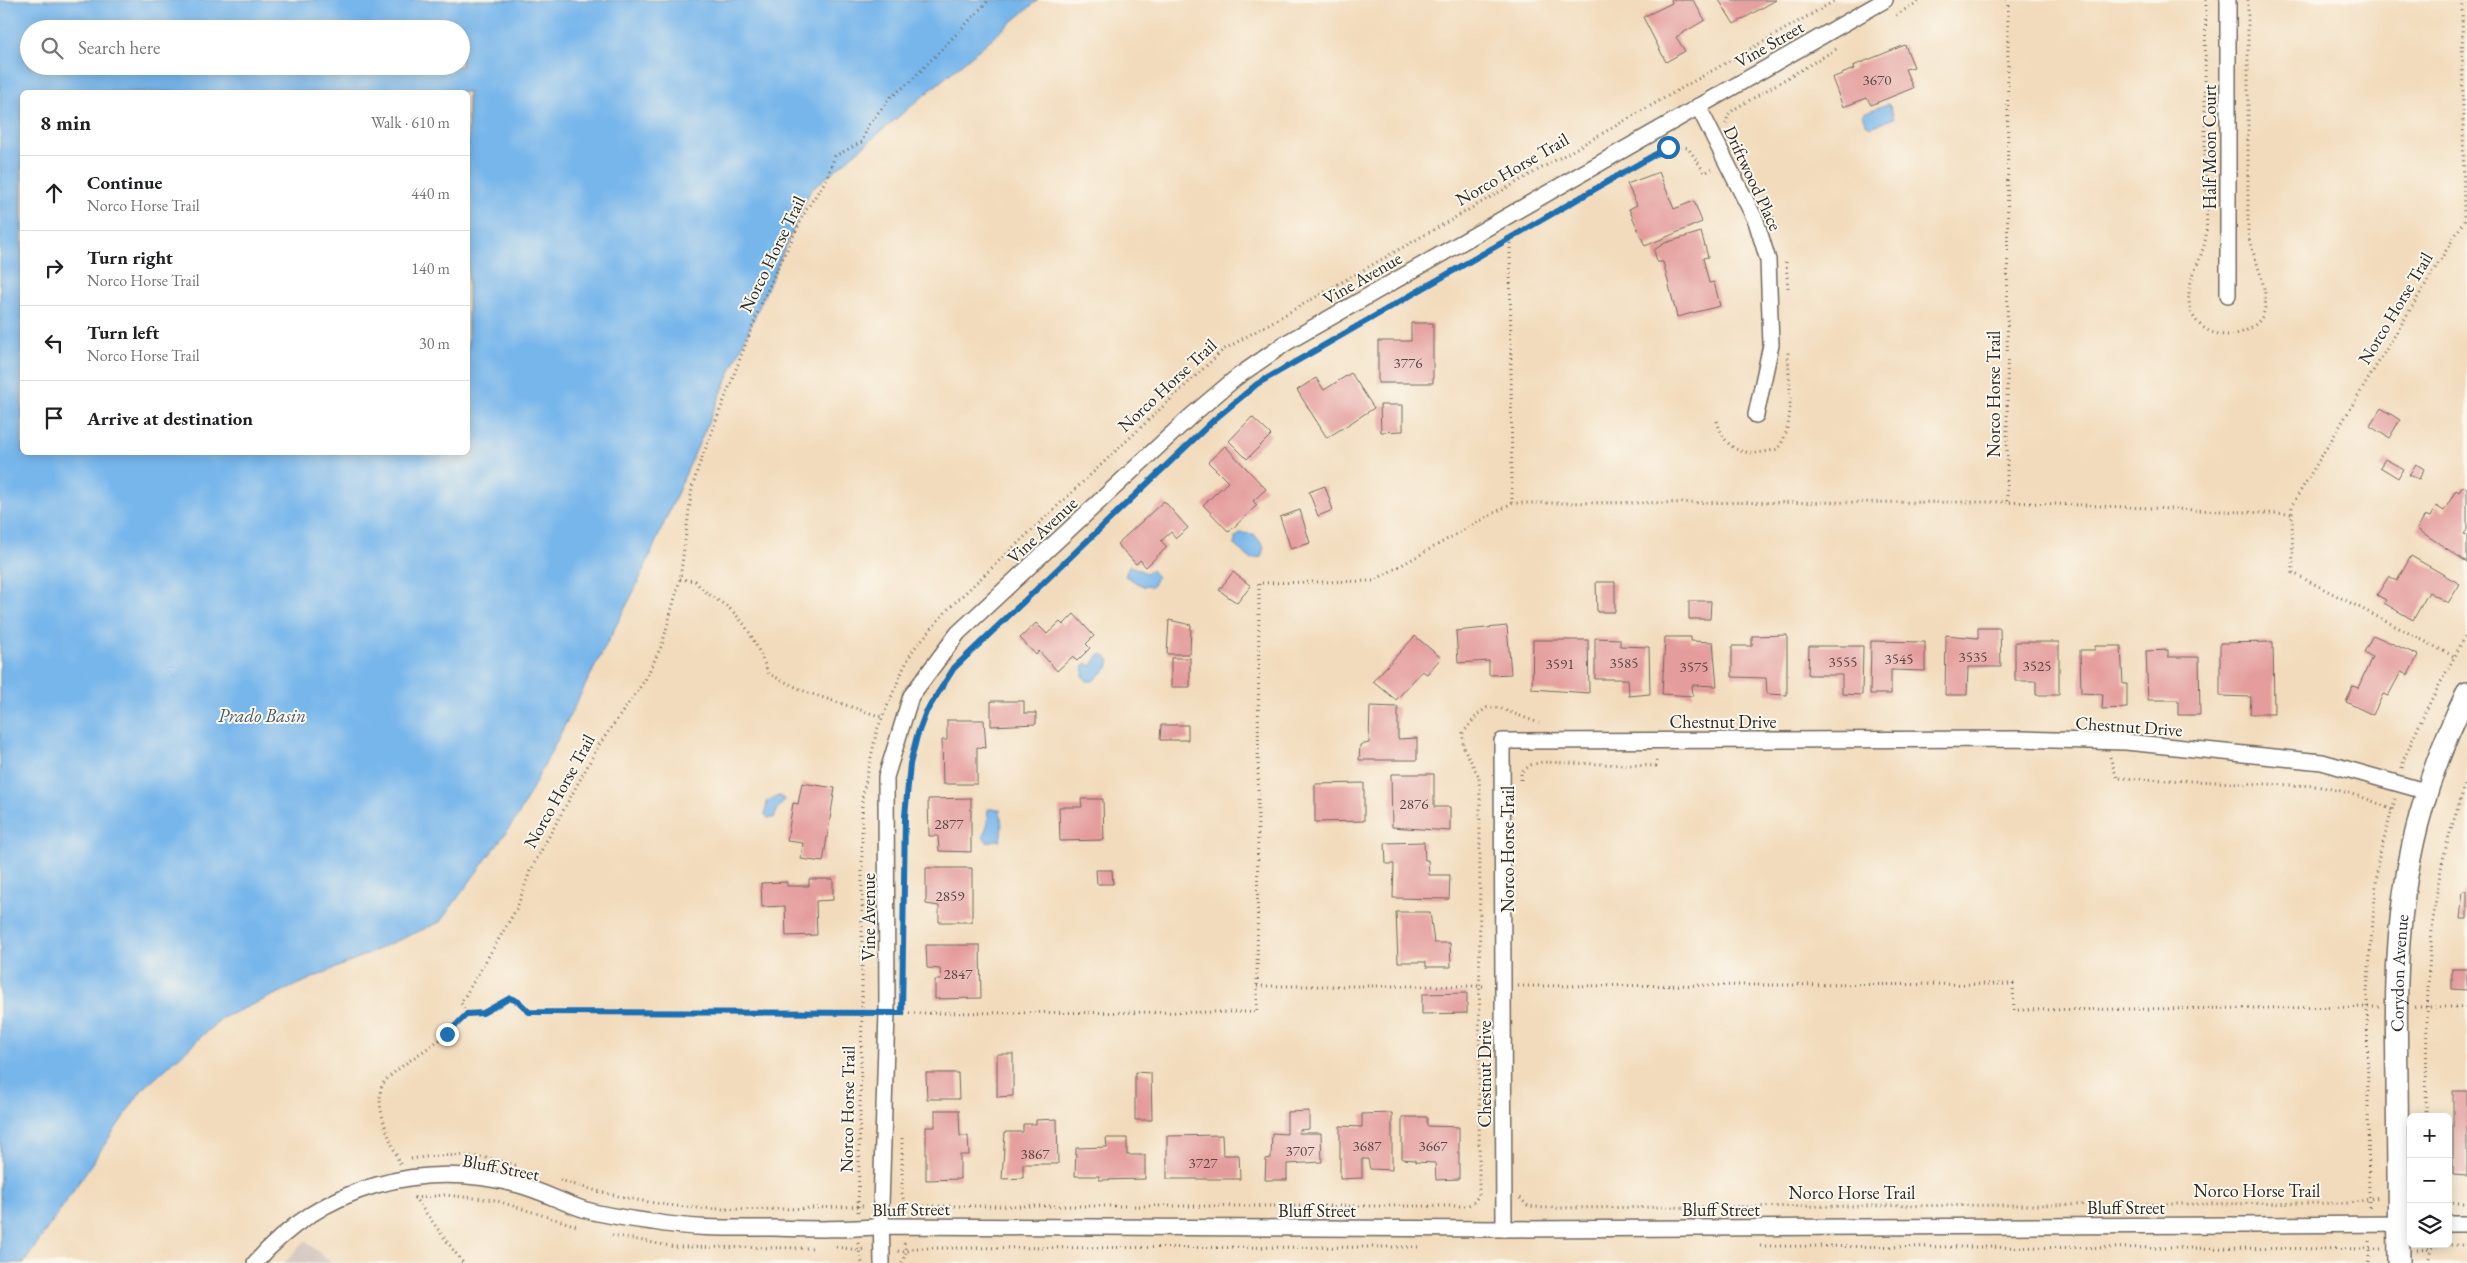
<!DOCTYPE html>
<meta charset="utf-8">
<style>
:root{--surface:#fff;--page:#f6f6f6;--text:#202124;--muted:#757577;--line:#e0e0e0}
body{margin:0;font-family:"EB Garamond",serif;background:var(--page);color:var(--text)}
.controls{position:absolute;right:15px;bottom:15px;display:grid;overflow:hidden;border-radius:8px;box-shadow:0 2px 12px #0003}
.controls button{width:45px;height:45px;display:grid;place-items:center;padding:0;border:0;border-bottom:1px solid var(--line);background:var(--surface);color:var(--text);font:25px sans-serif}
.stop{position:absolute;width:15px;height:15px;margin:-11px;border:4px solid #1f6fb2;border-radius:50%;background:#fff}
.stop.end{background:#1f6fb2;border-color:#fff;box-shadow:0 1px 5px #0008}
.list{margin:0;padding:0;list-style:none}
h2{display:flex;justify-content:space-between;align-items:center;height:65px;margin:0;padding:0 20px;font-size:21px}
h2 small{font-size:16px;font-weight:400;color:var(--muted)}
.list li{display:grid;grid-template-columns:32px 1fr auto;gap:15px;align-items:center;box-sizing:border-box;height:75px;padding:0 20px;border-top:1px solid var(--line)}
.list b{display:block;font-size:19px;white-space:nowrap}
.list p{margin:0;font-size:16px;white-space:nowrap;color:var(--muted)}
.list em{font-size:16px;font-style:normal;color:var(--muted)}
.icon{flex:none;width:28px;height:28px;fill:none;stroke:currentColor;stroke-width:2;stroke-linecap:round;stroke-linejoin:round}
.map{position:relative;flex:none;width:2467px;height:1263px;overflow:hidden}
.search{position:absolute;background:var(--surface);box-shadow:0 2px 12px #0003;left:20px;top:20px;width:450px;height:55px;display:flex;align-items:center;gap:12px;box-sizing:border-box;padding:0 18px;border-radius:28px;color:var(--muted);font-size:19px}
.panel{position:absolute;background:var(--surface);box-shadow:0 2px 12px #0003;left:20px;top:90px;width:450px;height:365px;border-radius:8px}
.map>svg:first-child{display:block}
.industrial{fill:#cfc0ba}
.water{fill:#77b6eb;stroke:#51708b;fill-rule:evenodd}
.building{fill:#e49d9c}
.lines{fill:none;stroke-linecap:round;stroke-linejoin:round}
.street-casing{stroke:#71695e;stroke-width:18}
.secondary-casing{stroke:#71695e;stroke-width:24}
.path{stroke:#71695e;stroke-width:3;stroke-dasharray:1 4;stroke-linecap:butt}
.street{stroke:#fff;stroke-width:15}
.secondary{stroke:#fff;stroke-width:21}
.route{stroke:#1f6fb2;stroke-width:6}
.labels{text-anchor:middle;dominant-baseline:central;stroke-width:4;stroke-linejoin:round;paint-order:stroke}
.number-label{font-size:15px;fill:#594847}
.street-label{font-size:18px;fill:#2b2b2b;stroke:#fbf7ec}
.water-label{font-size:19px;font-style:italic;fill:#465c6e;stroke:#fbf7ec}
</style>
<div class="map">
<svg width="2467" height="1263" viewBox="0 0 2467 1263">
<rect width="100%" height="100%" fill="#fbf7ec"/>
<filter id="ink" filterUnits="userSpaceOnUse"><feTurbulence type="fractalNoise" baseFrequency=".02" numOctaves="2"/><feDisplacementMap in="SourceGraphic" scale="10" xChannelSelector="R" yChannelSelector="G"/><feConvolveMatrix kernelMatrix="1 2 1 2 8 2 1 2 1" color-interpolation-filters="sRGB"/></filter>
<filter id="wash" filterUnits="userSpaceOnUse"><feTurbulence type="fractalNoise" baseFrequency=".0096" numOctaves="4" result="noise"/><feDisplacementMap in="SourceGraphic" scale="20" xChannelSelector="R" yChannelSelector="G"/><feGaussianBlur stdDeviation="1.12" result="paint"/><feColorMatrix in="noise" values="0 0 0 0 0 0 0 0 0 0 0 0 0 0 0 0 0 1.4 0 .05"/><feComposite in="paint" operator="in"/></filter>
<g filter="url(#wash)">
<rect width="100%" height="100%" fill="#f2dbbc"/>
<polygon class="industrial" points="305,1241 306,1241 331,1263 284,1263"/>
<g class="water">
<path d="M0,0H1038L810,191L636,587L518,816L440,922L222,1018L141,1091L24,1263H0ZM29,29H461V66H29ZM22,92H468V452H22Z"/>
<polygon points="1887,104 1890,105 1894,118 1871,127 1867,125 1863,115 1864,113"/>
<polygon points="1241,533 1254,534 1264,547 1261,557 1251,559 1235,546 1235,538"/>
<polygon points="1129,565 1146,573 1151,570 1157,577 1152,587 1143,586 1125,576"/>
<polygon points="1103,654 1110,660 1108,668 1093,681 1087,681 1083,677 1084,665 1086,663 1092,666 1098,655"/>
<polygon points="778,796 781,796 785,801 778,808 774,818 768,818 765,815 767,801"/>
<polygon points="988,809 1000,809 1002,827 1000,841 995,840 987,842 983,836 987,826"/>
</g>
<g id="blocks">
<g class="building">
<polygon points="1671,0 1693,0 1705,20 1676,37 1685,51 1666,62 1643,17 1672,3"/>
<polygon points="1719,0 1776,0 1734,24"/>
<polygon points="1905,45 1914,67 1905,69 1913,88 1871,105 1867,98 1843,107 1832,78 1854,69 1853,66"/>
<polygon points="1659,172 1674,209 1694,201 1702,222 1645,246 1629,209 1637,205 1627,184"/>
<polygon points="1701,232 1708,257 1703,258 1709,283 1714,282 1720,306 1677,317 1663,262 1657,262 1654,250 1665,243"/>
<polygon points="1411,323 1433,323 1433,383 1378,383 1378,341 1411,341"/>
<polygon points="1351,373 1374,408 1327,438 1297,390 1316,378 1324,390"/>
<polygon points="1380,405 1403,405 1403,431 1381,432"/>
<polygon points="2381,408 2400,420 2389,438 2370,426"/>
<polygon points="1252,417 1271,435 1247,459 1229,441"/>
<polygon points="1225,446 1266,489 1253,501 1257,505 1229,532 1203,505 1228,482 1208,462"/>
<polygon points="2385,459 2403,469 2398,478 2380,467"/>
<polygon points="2416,464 2424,469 2419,479 2409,475"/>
<polygon points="1325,486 1333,510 1318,516 1309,492"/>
<polygon points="2463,486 2467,489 2467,530 2464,534 2467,535 2467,562 2417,529 2425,515 2430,517 2436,506 2444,511 2456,490 2459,492"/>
<polygon points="1164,501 1188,528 1176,538 1171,532 1161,541 1167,547 1146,567 1140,560 1136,564 1117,544"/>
<polygon points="1300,510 1310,543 1291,549 1280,517"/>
<polygon points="2411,556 2460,584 2448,603 2429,592 2413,620 2384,603 2386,600 2377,595 2389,576 2397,581"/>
<polygon points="1233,572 1251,586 1237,603 1219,590"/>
<polygon points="1596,582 1615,582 1615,612 1597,612"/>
<polygon points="1689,601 1711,601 1710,619 1689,619"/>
<polygon points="1074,614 1094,636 1086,644 1090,648 1077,661 1072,657 1057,671 1039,651 1036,655 1020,638 1036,623 1047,634 1060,622 1063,625"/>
<polygon points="1169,620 1191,625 1190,654 1167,654"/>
<polygon points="1507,626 1511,674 1489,675 1489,661 1458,663 1456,631"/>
<polygon points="1978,628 2000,628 2001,667 1968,667 1967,695 1945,695 1946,635 1978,638"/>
<polygon points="1787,635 1787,695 1767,694 1766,678 1732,677 1732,646 1752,646 1752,636"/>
<polygon points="2373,635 2418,655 2408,675 2401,672 2388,696 2383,694 2373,715 2346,702 2353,686 2358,688 2372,657 2364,652"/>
<polygon points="1415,636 1441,658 1427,674 1422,671 1396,700 1373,681"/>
<polygon points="1665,637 1691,637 1691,641 1713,642 1717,686 1692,685 1693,696 1662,694"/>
<polygon points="1595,638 1620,639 1620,646 1649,647 1650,694 1629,696 1628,679 1595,679"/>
<polygon points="1533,640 1588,640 1589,693 1532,689"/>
<polygon points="1871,641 1925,642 1925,671 1891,670 1891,694 1870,694"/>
<polygon points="2015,642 2059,642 2059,695 2036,695 2036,681 2015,681"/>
<polygon points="2273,642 2274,714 2250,714 2251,697 2220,696 2220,643"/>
<polygon points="1809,646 1863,646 1862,695 1842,694 1842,675 1808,675"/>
<polygon points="2095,646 2121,646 2123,684 2127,684 2127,708 2102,709 2103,694 2081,693 2080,650 2095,650"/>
<polygon points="2168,650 2168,657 2199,657 2200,715 2178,715 2178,700 2148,700 2146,651"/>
<rect x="1171" y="658" width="19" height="29"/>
<polygon points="991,701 1024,701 1024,713 1036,713 1036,724 991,726"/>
<polygon points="1370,706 1398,707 1398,739 1417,738 1417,760 1359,760 1360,745 1369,743"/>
<polygon points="947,720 984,720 986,748 977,747 977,784 943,784 942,740 947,740"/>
<polygon points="1161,725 1188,725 1188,740 1160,740"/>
<polygon points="1391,774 1434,774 1434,807 1450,807 1450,831 1392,827"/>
<polygon points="802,783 835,788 823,862 801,859 803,843 787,841 793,803 798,804"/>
<polygon points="1364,783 1364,821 1315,822 1315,784"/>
<polygon points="971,798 971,852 939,851 938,836 929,836 928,799"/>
<polygon points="1081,799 1103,799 1104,840 1060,841 1059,807 1082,807"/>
<polygon points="1424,842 1425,860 1428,860 1429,875 1450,875 1449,899 1393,898 1394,864 1386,864 1385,843"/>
<polygon points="926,868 972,868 972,922 939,922 939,906 926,904"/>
<polygon points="1096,870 1112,870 1113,884 1097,884"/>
<polygon points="809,879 833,879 833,900 816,901 817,935 786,936 785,906 762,907 761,883 787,882 787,886 809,886"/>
<polygon points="2463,891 2467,891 2467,919 2460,919"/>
<polygon points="1396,912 1430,912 1434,943 1450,943 1451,967 1426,967 1426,962 1398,962"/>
<polygon points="926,945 980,945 981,998 935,999 935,980 941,980 940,969 927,968"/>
<polygon points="2452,969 2467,969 2467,990 2452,989"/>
<polygon points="1467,993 1467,1013 1422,1014 1422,994"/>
<polygon points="997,1054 1013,1054 1013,1096 997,1097"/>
<polygon points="1135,1072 1151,1073 1152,1120 1135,1120"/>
<polygon points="926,1073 958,1073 959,1099 927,1099"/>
<polygon points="2453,1091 2467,1091 2467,1176 2453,1175"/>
<polygon points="935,1110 959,1110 960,1136 968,1136 969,1155 960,1155 960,1179 926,1180 926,1127 935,1127"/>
<polygon points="1309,1111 1309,1129 1299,1130 1298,1133 1321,1133 1322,1162 1287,1164 1287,1180 1265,1180 1266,1159 1271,1158 1272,1133 1287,1134 1287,1112"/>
<polygon points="1392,1113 1392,1170 1370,1169 1368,1159 1362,1159 1362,1178 1340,1179 1340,1126 1362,1127 1362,1114"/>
<polygon points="1402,1117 1427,1117 1427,1126 1459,1127 1459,1179 1436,1180 1435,1163 1415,1162 1415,1160 1402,1159"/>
<polygon points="1057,1119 1058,1164 1023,1164 1023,1178 1002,1179 1005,1132 1023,1132 1023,1124 1036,1124 1036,1120"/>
<polygon points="1222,1135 1223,1155 1239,1155 1240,1179 1167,1179 1167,1136"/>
<polygon points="1106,1138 1127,1138 1127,1155 1145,1155 1145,1179 1099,1180 1099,1176 1075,1176 1076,1148 1107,1147"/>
</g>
</g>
</g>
<g filter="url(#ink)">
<use href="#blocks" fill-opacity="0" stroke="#71695e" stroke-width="1"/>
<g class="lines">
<g class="street-casing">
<g id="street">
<polyline points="1698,106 1756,221 1768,260 1771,345 1756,415"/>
<polyline points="2228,295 2228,0"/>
<polyline points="2448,1224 2467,1224"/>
<polyline points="1504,1229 1502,741 2020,739 2126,742 2322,762 2428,792"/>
<path d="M255,1263C322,1186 421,1159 519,1185C542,1191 563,1203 586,1210C607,1216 631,1219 653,1222C692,1229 733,1228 773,1228C810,1229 846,1230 883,1226L1504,1229L2411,1224"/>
<polyline points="882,1263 881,1205 887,1012 886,777 911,696 958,633 1191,416 1237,377 1286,343 1885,0"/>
</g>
</g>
<g class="secondary-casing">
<g id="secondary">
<path id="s1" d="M2399,1263C2398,1202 2398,1141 2397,1081C2396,1019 2395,957 2404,895C2413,826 2436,755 2467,693"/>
</g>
</g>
<g class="path">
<polyline points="2008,0 2007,502 2291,514"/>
<path d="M2206,0C2205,54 2205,109 2205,163C2205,187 2208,212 2206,235C2204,257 2187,277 2189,301C2190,321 2207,335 2227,335C2235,335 2245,332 2252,327C2283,308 2251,259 2248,232V0"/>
<polyline points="1896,15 1921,0"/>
<polyline points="1726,124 1728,115 1733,110 1838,48"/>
<path d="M1639,162C1656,153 1669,144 1688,148L1705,173L1712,169"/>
<polyline points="1765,198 1777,227"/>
<polyline points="1510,238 1512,503"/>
<polyline points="1786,262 1788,288"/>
<polyline points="1278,371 1627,169"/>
<path d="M1717,421C1726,454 1747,457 1778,449C1797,421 1788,382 1788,349"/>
<path d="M680,579L695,581C708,597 717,598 731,610C750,627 759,651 769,674L806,692L882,717"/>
<polyline points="2453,656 2293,573 2292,514 2292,505 2464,221 2462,0"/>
<polyline points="961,661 1142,487"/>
<polyline points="923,719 940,688"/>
<path d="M2110,757L2117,778L2314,786C2343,790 2366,797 2392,810"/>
<polyline points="2402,768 2404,759 2426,710 2467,633"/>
<polyline points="1521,780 1521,772 1531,765 1542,762 1656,766 1656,757"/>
<polyline points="905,815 911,759"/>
<polyline points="1257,986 1486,986"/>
<polyline points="1518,986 2013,984 2014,1010 2379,1007"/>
<polyline points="2415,1007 2467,1007"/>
<polyline points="872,1012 529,1012 519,1002 509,998 483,1013 467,1014 461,1003 517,908 530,871 599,745 645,680 662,645 680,579 692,488 698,468 763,299 806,210 826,180 835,156 862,142 868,125 891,97 911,81 989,0"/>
<polyline points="904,1013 1257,1012 1259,583 1373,581 1512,503 2007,502"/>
<path d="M2426,1117C2427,1036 2425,954 2440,874C2446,842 2457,811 2467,779"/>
<polyline points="902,1138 902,1193 904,1202 914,1206 1467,1206 1474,1202 1479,1195 1480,799 1479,777 1463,746 1463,733 1478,714 1487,708 1499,708 1539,723"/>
<path d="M411,1159C446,1153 484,1154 518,1166"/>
<path d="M400,1164C392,1143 374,1109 382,1086C386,1074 432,1046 445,1036C453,1030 460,1022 467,1014"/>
<path d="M560,1180C600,1193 644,1203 686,1207C745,1212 806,1208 865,1206"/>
<polyline points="414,1197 463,1263"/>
<polyline points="414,1198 445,1195 494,1200 577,1226"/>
<polyline points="1520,1198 1528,1206 1544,1208 2349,1203 2380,1197"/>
<polyline points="2448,1203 2467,1203"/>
<polyline points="2369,1207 2367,991 2378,861 2395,799"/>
<polyline points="858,1212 862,1012 862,798 877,730 904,667 913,650 947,610 1223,350 1836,0"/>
<polyline points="612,1235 675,1247 812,1248"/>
<polyline points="2369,1241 2369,1263"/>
<polyline points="858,1243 859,1250 865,1249"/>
<polyline points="1760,1246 2381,1249"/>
<polyline points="836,1247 859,1250 862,1263"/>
<polyline points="2417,1250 2431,1249 2431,1244"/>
<polyline points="898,1251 906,1252 914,1248 1421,1247"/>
<polyline points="902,1263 906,1252 904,1242"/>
<polyline points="2428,1263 2431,1249 2440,1245 2467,1245"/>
</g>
<use href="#street" class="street"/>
<use href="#secondary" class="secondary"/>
</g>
</g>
<g class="lines" filter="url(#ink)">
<polyline class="route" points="447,1034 467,1014 483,1013 510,998 519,1002 529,1012 902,1013 905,816 910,764 917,736 926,712 954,668 1215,419 1257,384 1668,147"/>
</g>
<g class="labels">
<g class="number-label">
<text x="1877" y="79">3670</text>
<text x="1408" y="362">3776</text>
<text x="1973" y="656">3535</text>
<text x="1899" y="658">3545</text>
<text x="1843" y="661">3555</text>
<text x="1624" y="662">3585</text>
<text x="1560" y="663">3591</text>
<text x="2037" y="665">3525</text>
<text x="1694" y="666">3575</text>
<text x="1414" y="803">2876</text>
<text x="949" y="823">2877</text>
<text x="950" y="895">2859</text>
<text x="958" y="973">2847</text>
<text x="1367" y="1145">3687</text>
<text x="1433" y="1145">3667</text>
<text x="1300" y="1150">3707</text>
<text x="1035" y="1153">3867</text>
<text x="1203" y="1162">3727</text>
</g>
<g class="street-label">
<text transform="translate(1769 44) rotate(-30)">Vine Street</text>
<text transform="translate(2209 147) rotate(-90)">Half Moon Court</text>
<text transform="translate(1512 169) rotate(-30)">Norco Horse Trail</text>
<text transform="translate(1753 178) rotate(65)">Driftwood Place</text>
<text transform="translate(772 254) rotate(-64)">Norco Horse Trail</text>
<text transform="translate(1362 278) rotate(-30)">Vine Avenue</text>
<text transform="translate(2395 308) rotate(-59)">Norco Horse Trail</text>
<text transform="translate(1167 385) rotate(-43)">Norco Horse Trail</text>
<text transform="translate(1993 394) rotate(-90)">Norco Horse Trail</text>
<text transform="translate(1042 530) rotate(-43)">Vine Avenue</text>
<text x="1723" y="721">Chestnut Drive</text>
<text transform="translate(2129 726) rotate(4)">Chestnut Drive</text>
<text transform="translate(559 791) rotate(-61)">Norco Horse Trail</text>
<text transform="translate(1507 849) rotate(-90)">Norco Horse Trail</text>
<text transform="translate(868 917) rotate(-90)">Vine Avenue</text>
<text stroke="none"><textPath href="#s1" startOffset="290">Corydon Avenue</textPath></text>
<text transform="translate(1484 1074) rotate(-90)">Chestnut Drive</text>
<text transform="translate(847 1109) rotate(-89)">Norco Horse Trail</text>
<text transform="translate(501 1167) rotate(11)">Bluff Street</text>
<text x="2257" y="1190">Norco Horse Trail</text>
<text x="1852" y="1192">Norco Horse Trail</text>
<text x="2126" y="1207">Bluff Street</text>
<text transform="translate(911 1209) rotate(-1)">Bluff Street</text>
<text x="1721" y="1209">Bluff Street</text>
<text x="1317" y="1210">Bluff Street</text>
</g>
<g class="water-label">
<text x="262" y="715">Prado Basin</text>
</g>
</g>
</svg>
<div class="controls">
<button>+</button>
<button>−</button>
<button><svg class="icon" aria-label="layers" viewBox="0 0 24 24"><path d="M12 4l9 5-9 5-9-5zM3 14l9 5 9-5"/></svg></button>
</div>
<div class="stop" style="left:1668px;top:147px"></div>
<div class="stop end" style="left:447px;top:1034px"></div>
<div class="search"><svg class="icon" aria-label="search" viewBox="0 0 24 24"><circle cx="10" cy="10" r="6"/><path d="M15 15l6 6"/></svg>Search here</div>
<section class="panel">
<h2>8 min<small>Walk · 610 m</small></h2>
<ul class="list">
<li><svg class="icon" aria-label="ahead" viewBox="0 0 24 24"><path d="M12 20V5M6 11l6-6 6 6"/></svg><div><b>Continue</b><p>Norco Horse Trail</p></div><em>440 m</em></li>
<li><svg class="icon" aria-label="right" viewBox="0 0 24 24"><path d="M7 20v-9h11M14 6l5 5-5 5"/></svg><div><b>Turn right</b><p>Norco Horse Trail</p></div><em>140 m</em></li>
<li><svg class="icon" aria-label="left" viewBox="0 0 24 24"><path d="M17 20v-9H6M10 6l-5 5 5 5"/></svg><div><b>Turn left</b><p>Norco Horse Trail</p></div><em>30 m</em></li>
<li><svg class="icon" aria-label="arrive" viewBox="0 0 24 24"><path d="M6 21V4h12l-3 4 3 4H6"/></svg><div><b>Arrive at destination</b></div></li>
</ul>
</section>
</div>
